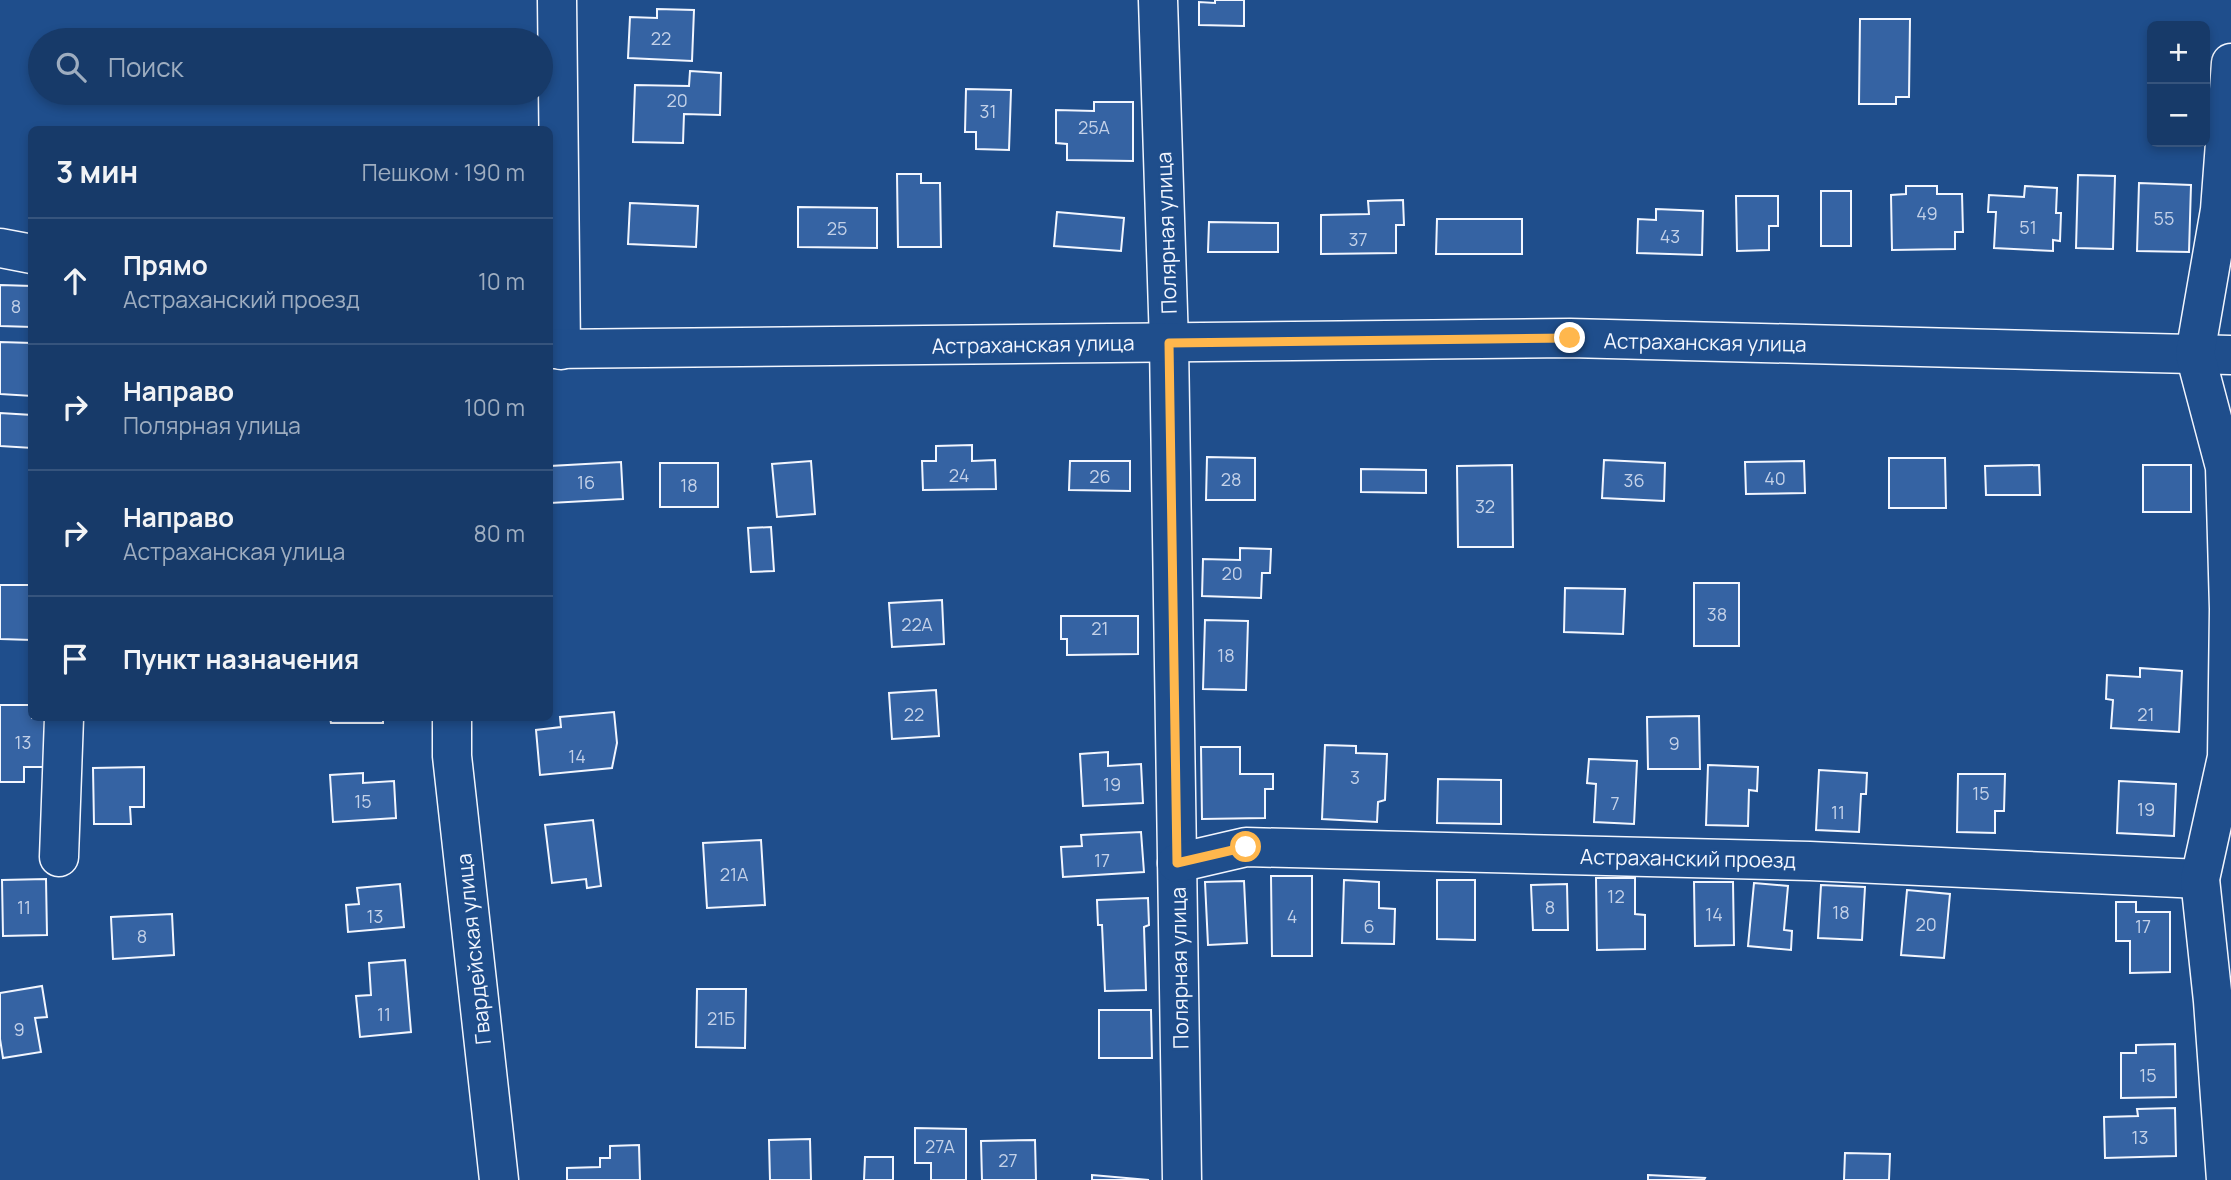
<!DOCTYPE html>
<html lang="ru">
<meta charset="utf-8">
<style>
:root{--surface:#173a69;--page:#244571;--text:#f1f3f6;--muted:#9eadc0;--line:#36547d}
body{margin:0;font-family:Manrope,sans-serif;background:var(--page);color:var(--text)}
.controls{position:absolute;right:21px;top:21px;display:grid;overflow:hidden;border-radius:10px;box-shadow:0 4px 10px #0003}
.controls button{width:63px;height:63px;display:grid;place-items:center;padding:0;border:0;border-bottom:2px solid var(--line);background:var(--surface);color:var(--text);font:35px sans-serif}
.stop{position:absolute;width:21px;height:21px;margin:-16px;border:5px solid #ffb74d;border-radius:50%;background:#fff}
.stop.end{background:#ffb74d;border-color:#fff;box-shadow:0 2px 7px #0008}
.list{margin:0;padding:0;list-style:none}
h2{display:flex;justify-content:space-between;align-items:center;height:91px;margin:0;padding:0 28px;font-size:30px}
h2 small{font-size:23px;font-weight:400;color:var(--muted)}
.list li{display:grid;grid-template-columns:46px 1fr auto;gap:21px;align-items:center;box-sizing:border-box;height:126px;padding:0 28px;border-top:2px solid var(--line)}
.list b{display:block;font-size:26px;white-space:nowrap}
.list p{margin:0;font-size:23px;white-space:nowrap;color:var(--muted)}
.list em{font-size:23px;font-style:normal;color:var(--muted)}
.icon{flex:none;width:38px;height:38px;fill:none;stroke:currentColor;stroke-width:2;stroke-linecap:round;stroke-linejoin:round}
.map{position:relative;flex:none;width:2231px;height:1180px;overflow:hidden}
.search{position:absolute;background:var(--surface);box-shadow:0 4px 10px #0003;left:28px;top:28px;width:525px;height:77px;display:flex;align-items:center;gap:18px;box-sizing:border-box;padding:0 24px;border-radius:38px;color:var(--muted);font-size:26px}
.panel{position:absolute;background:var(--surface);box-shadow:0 4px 10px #0003;left:28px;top:126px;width:525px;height:595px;border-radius:10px}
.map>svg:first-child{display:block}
.building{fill:#3563a3;stroke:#f2f6ff;stroke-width:2}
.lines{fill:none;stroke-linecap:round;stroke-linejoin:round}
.minor-casing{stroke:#f2f6ff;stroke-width:41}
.minor{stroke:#1f4e8c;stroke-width:38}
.route{stroke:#ffb74d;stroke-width:9}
.labels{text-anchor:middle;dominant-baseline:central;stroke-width:5;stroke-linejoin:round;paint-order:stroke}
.number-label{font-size:18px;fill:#c3d1e8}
.street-label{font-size:21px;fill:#f2f6ff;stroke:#1f4e8c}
</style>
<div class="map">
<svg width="2231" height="1180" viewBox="0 0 2231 1180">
<rect width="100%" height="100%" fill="#1f4e8c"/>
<g class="building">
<polygon points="1215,0 1244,0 1244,26 1199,25 1199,2 1215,3"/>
<polygon points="657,9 694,10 692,61 628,58 630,17 657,18"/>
<polygon points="1860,19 1910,19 1909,97 1896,97 1896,104 1859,104"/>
<polygon points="466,34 510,35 510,40 466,40"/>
<polygon points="690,71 721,73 720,115 684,114 683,143 633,142 635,85 689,86"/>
<polygon points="966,89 1011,90 1009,150 976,149 976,132 965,132"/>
<polygon points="447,93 508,93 508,97 447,95"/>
<polygon points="1094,102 1133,102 1133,161 1067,160 1067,144 1056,143 1056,110 1094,111"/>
<polygon points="897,174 921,174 921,183 940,183 941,247 898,247"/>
<polygon points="2078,175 2115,176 2113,249 2076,248"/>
<polygon points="2139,183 2191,185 2189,252 2137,251"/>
<polygon points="1906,186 1937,186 1937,194 1962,194 1963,232 1955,232 1955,249 1892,250 1891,195 1906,194"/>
<polygon points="2025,186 2057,188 2056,213 2061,213 2060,241 2053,240 2053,251 1994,248 1996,212 1988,212 1989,195 2024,197"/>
<rect x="1821" y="191" width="30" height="55"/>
<polygon points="1736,196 1778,196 1778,226 1769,226 1769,250 1737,251"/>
<polygon points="1403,200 1404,225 1396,225 1396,253 1321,254 1321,215 1369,214 1368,201"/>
<polygon points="630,203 698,206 696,247 628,244"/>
<polygon points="798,207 877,208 877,248 798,247"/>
<polygon points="1656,209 1703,211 1702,255 1637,253 1638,219 1656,220"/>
<polygon points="1057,212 1124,218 1121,251 1054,246"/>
<polygon points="1437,219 1522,219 1522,254 1436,254"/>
<polygon points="1209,222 1278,223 1278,252 1208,252"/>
<polygon points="0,285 32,286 32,327 0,326"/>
<polygon points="0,342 32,343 32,396 0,394"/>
<polygon points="0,413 32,415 32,448 0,446"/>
<polygon points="972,445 972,461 995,460 996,489 923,490 922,461 936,461 936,446"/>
<polygon points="1207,457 1255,458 1255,500 1206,500"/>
<polygon points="1889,458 1945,458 1946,508 1889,508"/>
<polygon points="1604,460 1665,463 1664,501 1602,498"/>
<polygon points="811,461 815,514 777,517 772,464"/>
<polygon points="1070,461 1130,461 1130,491 1069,490"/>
<polygon points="1804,461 1805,493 1746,494 1745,462"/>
<polygon points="621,462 623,499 550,503 550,466"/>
<rect x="660" y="463" width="58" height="44"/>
<polygon points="1512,465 1513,547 1458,547 1457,466"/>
<polygon points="2039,465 2040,495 1986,495 1985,466"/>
<rect x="2143" y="465" width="48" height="47"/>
<polygon points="1361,469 1426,470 1426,493 1361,492"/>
<polygon points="771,527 774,571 751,572 748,528"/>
<polygon points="1240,548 1271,549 1270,573 1262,573 1261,598 1202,596 1203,559 1240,560"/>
<rect x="1694" y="583" width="45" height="63"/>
<polygon points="0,585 32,585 32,640 0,639"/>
<polygon points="1565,588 1625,589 1623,634 1564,632"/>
<polygon points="942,600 944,644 892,647 889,603"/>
<polygon points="1061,616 1138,616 1138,654 1067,655 1067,639 1061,639"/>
<polygon points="1205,620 1248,621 1246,690 1203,689"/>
<polygon points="2140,668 2182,671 2179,732 2111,728 2113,700 2106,699 2107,675 2140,677"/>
<polygon points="936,690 939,736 892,739 889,693"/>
<polygon points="0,705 32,705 32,718 45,718 46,767 24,767 24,782 0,782"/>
<polygon points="614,712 617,743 612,768 540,775 536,730 561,727 560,717"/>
<polygon points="1699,716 1700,769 1648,769 1647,717"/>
<polygon points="330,718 383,718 383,723 331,723"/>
<polygon points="1325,745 1356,746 1356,753 1387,754 1385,800 1378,802 1377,822 1322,819"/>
<polygon points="1201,747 1240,747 1240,774 1273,774 1273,789 1265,789 1265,818 1202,819"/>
<polygon points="1108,752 1108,766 1141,764 1143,803 1083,806 1080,754"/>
<polygon points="1589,759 1637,761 1634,824 1594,822 1596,784 1587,783"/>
<polygon points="1708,765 1758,767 1757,791 1749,790 1748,826 1706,825"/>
<polygon points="144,767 144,807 130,807 131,824 94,824 93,768"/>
<polygon points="1819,770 1867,773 1866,794 1861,794 1859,832 1816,830"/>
<polygon points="363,773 363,783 394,781 396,818 333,822 330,775"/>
<polygon points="1958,774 2005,774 2004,811 1995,811 1995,833 1957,832"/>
<polygon points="1438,779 1501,780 1501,824 1437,823"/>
<polygon points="2119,781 2176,784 2174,836 2117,833"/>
<polygon points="593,820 601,886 587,888 586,879 552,883 545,825"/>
<polygon points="1141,832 1144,872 1063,877 1061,847 1082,846 1081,835"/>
<polygon points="761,840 765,905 707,908 703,843"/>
<polygon points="1271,876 1312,876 1312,956 1272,956"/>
<polygon points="1596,878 1635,878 1635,914 1645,915 1645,949 1597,950"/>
<polygon points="46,879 47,935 3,936 2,880"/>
<polygon points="1344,880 1379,882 1379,908 1395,909 1394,944 1342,943"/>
<polygon points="1437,880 1475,880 1475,940 1437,939"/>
<polygon points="1244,881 1247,943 1208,945 1205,882"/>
<polygon points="1694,882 1733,882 1734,945 1695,946"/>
<polygon points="1754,883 1788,886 1784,930 1792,931 1791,950 1748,946"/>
<polygon points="400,884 404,927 348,932 346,905 359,904 357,888"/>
<polygon points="1567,884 1568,930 1533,930 1531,885"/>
<polygon points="1821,885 1865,887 1862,940 1818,938"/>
<polygon points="1907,890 1950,894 1944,958 1901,955"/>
<polygon points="1148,898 1149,925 1144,927 1146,990 1105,991 1102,925 1098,925 1097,900"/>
<polygon points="2116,902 2136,902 2136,912 2170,912 2170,972 2130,973 2130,941 2116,941"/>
<polygon points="172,914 174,955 113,959 111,917"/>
<polygon points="405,960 411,1032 360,1037 356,996 371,995 369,963"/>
<polygon points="42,986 47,1017 35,1018 41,1052 3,1058 0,1039 0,993"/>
<polygon points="697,989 746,989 745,1048 696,1047"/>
<polygon points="1099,1010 1151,1010 1152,1058 1099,1058"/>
<polygon points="2175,1044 2176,1097 2121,1098 2121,1053 2136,1053 2136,1045"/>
<polygon points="2175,1108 2176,1156 2105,1158 2104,1117 2138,1116 2137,1109"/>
<polygon points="915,1128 966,1129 966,1180 931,1180 931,1163 915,1163"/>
<polygon points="810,1139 811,1180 770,1180 769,1140"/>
<polygon points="1035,1140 1036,1180 982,1180 981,1141"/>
<polygon points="639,1145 640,1180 567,1180 567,1168 600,1167 600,1158 610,1158 610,1146"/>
<polygon points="1845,1153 1890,1154 1889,1180 1844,1180"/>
<polygon points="865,1157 893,1157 893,1180 864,1180"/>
<polygon points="1092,1175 1149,1180 1092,1180"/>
<polygon points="1648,1175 1705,1178 1704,1180 1648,1180"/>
</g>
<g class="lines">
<g class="minor-casing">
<g id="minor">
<polyline points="557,0 561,350"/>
<polyline points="1158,0 1169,343 1182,1180"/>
<polyline points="0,248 32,254"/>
<polyline points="550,349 1570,338 2231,355"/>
<polyline points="452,718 452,756 499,1180"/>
<polyline points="59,857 64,718"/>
<polyline points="1177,863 1246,847 1810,861 2200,879"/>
<polyline points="2226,1180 2213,1001 2200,879 2227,757 2229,609 2225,467 2195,354 2220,210 2231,63"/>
</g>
</g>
<use href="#minor" class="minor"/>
</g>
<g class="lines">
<polyline class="route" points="1246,847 1177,863 1169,343 1570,338"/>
</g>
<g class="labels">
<g class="number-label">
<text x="661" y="38">22</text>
<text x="677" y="100">20</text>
<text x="988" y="111">31</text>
<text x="1094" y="127">25А</text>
<text x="1927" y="213">49</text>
<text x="2164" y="218">55</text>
<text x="2028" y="227">51</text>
<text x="837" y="228">25</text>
<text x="1670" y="236">43</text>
<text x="1358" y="239">37</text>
<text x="16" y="306">8</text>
<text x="959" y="475">24</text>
<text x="1100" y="476">26</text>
<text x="1775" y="478">40</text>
<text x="1231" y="479">28</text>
<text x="1634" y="480">36</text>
<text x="586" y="482">16</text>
<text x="689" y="485">18</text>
<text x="1485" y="506">32</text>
<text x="1232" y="573">20</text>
<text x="1717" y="614">38</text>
<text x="917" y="624">22А</text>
<text x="1100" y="628">21</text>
<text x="1226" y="655">18</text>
<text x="914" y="714">22</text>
<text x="2146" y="714">21</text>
<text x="23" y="742">13</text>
<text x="1674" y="743">9</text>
<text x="577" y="756">14</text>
<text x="1355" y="777">3</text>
<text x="1112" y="784">19</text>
<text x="1981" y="793">15</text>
<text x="363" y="801">15</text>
<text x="1615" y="803">7</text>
<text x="2146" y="809">19</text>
<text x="1838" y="812">11</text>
<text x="1102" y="860">17</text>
<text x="734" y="874">21А</text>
<text x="1616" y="896">12</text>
<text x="24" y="907">11</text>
<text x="1550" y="907">8</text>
<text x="1841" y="912">18</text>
<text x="1714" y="914">14</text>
<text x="375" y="916">13</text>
<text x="1292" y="916">4</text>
<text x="1926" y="924">20</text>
<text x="1369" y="926">6</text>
<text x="2143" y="926">17</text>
<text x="142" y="936">8</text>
<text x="384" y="1014">11</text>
<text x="721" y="1018">21Б</text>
<text x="19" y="1029">9</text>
<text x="2148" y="1075">15</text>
<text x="2140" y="1137">13</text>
<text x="940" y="1146">27А</text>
<text x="1008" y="1160">27</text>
</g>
<g class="street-label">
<text transform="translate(1166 233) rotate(-92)">Полярная улица</text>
<text transform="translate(1705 342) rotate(1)">Астраханская улица</text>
<text transform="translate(1033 344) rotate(-1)">Астраханская улица</text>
<text transform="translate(1688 858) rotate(1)">Астраханский проезд</text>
<text transform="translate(473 949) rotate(-96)">Гвардейская улица</text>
<text transform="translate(1179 968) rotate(-91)">Полярная улица</text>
</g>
</g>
</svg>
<div class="controls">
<button>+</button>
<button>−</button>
</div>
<div class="stop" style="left:1246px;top:847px"></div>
<div class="stop end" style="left:1570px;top:338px"></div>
<div class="search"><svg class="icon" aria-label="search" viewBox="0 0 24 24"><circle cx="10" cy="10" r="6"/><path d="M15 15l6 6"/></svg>Поиск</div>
<section class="panel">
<h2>3 мин<small>Пешком · 190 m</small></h2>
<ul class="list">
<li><svg class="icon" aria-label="ahead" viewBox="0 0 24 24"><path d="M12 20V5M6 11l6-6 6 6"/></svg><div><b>Прямо</b><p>Астраханский проезд</p></div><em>10 m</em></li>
<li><svg class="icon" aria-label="right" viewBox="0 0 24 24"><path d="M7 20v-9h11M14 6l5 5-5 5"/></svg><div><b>Направо</b><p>Полярная улица</p></div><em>100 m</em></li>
<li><svg class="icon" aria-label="right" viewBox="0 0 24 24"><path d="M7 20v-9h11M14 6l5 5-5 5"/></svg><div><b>Направо</b><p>Астраханская улица</p></div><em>80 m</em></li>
<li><svg class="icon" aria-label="arrive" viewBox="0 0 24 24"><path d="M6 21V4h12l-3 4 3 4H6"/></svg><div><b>Пункт назначения</b></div></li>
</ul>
</section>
</div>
